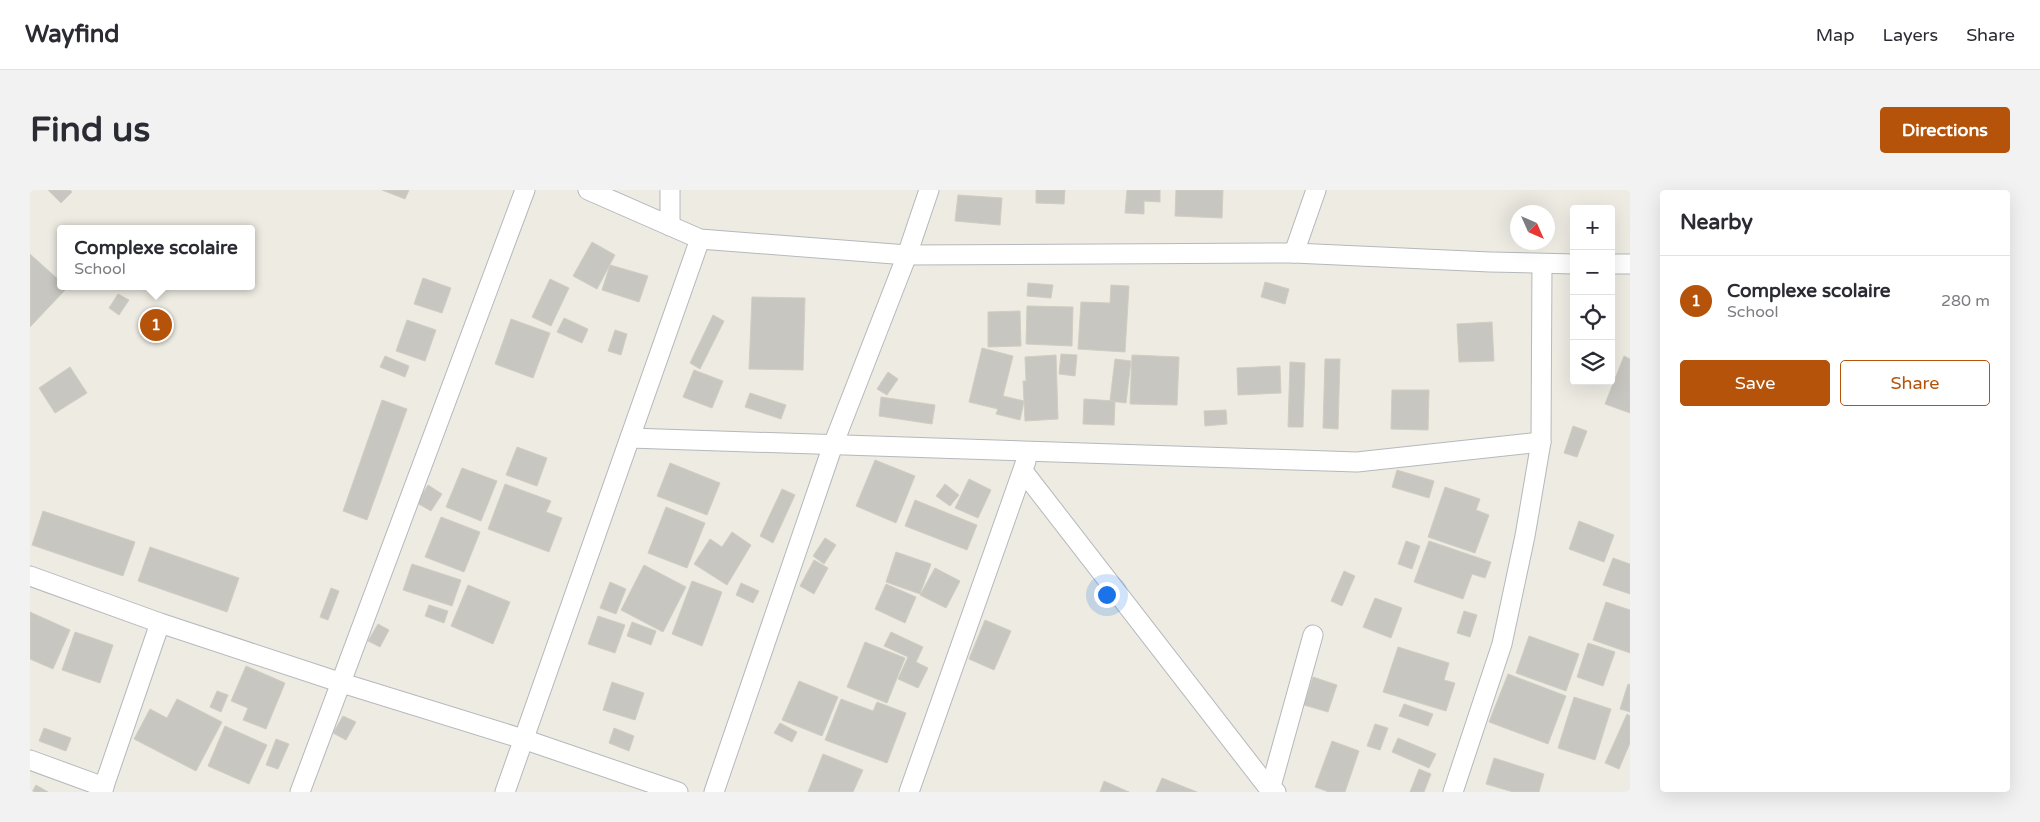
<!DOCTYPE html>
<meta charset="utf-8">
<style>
:root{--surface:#fff;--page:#f2f2f3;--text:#2b2b33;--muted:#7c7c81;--line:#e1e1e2;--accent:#b45309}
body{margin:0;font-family:"Varela Round",sans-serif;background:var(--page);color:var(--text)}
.controls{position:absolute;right:15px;top:15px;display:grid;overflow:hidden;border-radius:5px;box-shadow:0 5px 20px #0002}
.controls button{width:45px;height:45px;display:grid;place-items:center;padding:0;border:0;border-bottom:1px solid var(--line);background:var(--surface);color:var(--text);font:25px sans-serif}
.compass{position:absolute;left:1480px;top:15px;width:45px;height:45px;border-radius:50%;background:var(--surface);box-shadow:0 5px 20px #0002;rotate:135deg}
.you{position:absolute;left:1076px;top:404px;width:18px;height:18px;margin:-12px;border:4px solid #fff;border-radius:50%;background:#1a73e8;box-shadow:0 0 0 8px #1a73e833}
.badge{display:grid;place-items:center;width:32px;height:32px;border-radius:50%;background:var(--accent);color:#fff;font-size:16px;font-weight:700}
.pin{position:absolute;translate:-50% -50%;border:2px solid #fff;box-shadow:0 1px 5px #0006}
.popup{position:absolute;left:27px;top:35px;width:198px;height:65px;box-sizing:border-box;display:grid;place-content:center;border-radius:5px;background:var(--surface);filter:drop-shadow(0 1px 4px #0005);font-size:16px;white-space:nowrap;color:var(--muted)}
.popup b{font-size:19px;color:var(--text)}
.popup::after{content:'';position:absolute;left:50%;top:100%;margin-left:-10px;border:10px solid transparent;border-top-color:var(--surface)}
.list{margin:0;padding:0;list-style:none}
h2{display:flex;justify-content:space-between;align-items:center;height:65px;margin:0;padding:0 20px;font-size:21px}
h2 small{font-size:16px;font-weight:400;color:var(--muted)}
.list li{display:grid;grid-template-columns:32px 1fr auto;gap:15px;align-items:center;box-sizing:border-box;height:90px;padding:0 20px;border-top:1px solid var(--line)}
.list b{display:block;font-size:19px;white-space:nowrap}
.list p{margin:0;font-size:16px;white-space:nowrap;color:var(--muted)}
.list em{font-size:16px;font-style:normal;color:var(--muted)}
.actions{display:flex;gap:10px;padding:15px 20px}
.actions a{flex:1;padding:11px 0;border:1px solid var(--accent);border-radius:5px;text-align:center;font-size:18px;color:var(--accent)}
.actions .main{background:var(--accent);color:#fff}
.icon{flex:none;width:28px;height:28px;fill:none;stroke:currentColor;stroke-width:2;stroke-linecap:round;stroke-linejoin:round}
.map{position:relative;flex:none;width:1600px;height:602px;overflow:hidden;border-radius:5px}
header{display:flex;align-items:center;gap:30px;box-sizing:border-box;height:70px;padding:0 25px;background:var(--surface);border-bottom:1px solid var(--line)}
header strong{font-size:24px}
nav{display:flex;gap:28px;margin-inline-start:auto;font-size:18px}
.intro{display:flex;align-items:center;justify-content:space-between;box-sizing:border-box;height:120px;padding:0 30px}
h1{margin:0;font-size:35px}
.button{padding:12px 22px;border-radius:5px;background:var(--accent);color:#fff;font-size:18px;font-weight:700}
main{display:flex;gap:30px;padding:0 30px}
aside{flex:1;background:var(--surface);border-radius:5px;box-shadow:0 5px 20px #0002}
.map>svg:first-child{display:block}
.building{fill:#c8c6c0;stroke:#d1cdc1}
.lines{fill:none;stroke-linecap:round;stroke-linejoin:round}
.street-casing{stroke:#b5b8bc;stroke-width:21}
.street{stroke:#fff;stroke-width:19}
</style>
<header>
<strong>Wayfind</strong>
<nav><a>Map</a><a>Layers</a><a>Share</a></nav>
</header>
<div class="intro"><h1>Find us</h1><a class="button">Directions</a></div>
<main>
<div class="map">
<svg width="1600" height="602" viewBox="0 0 1600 602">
<rect width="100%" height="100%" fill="#edebe2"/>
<g class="building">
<polygon points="18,0 40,0 42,2 31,13"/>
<polygon points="352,0 379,0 375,9"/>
<polygon points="1006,0 1035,0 1034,14 1006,13"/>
<polygon points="1097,0 1130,0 1130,12 1114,11 1114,24 1095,23"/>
<polygon points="1146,0 1193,0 1192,28 1145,26"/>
<polygon points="928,5 972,8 970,35 925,31"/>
<polygon points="562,52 585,65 567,99 543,86"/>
<polygon points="0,64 31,92 31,96 37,98 0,137"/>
<polygon points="580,75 618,86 609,112 572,100"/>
<polygon points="393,88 421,98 412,123 384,114"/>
<polygon points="520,89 539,98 521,136 502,127"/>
<polygon points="1235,92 1259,99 1255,114 1231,107"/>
<polygon points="998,93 1023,95 1021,108 997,106"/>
<polygon points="1081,95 1099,96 1095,162 1048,159 1051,112 1080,113"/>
<polygon points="88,104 99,110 89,125 79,118"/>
<polygon points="722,107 775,108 773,180 719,179"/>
<polygon points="997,116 1043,117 1042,156 996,154"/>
<polygon points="990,121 991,156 958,157 958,122"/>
<polygon points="683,125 694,131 670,179 660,173"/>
<polygon points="534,128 558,139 552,153 527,142"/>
<polygon points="481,129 520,143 503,188 465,174"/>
<polygon points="377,130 406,140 395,171 366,161"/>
<polygon points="1462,132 1464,171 1429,172 1427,134"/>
<polygon points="585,140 597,144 591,165 578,161"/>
<polygon points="952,158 983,166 973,206 994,211 990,230 966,224 968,219 939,212"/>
<polygon points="1031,164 1047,165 1045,186 1029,184"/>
<polygon points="1026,165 1028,229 995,231 993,191 996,191 995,167"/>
<polygon points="1102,165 1149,167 1147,215 1100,214"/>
<polygon points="355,166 379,176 375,187 350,177"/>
<polygon points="1594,166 1600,169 1600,223 1575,214"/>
<polygon points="1085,169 1101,171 1096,213 1080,211"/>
<polygon points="1295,169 1310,169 1308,239 1293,238"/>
<polygon points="1260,172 1275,173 1273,237 1258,237"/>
<polygon points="1250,176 1251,203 1208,205 1207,178"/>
<polygon points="40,177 57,203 25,223 9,198"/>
<polygon points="664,180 693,191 682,218 653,207"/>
<polygon points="858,182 868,189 857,205 847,199"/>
<polygon points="1362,200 1399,200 1398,240 1361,239"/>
<polygon points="720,203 756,215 751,229 715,217"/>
<polygon points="851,207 905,215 902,234 849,226"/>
<polygon points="1054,209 1085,211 1084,235 1053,234"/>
<polygon points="352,210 377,219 337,330 313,321"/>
<polygon points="1196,220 1197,234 1175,236 1174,221"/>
<polygon points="1543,236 1557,241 1547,267 1534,263"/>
<polygon points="487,257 517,268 507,296 476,285"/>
<polygon points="845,270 885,286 866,333 826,316"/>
<polygon points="640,273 690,293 677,325 627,306"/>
<polygon points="432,278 467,291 451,331 416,317"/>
<polygon points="1367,280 1404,291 1399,308 1362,297"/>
<polygon points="939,289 961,300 948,328 925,318"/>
<polygon points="475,294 521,311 516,322 532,328 519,362 458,339"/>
<polygon points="915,294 929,305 920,316 906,306"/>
<polygon points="398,295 412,304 401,321 387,313"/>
<polygon points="1415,297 1450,309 1446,320 1459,325 1445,363 1398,347"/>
<polygon points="752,299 765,305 743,353 730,346"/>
<polygon points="885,310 947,335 937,360 875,336"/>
<polygon points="636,317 675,333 657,378 618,363"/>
<polygon points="13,321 105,352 93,386 2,355"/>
<polygon points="411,327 450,342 434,382 395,367"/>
<polygon points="1549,331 1584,345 1574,372 1539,359"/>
<polygon points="702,342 721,355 697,395 664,374 680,349 692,357"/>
<polygon points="795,348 806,355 794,374 783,366"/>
<polygon points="1376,351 1390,356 1382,379 1368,374"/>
<polygon points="1399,351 1461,372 1455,388 1442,384 1433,409 1384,392"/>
<polygon points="120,357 209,388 197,422 108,391"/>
<polygon points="866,362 901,374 890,404 856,392"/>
<polygon points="1583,368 1600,374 1600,404 1573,395"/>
<polygon points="784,370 798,378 784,404 770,396"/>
<polygon points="382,374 431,390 422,416 373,400"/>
<polygon points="614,375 656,397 633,442 591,420"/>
<polygon points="905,378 930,391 916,418 890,405"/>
<polygon points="1314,381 1325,386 1312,416 1301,411"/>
<polygon points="662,391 692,402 672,456 642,444"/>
<polygon points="580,392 596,399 586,424 570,418"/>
<polygon points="711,393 729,401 723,413 706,405"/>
<polygon points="856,394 886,407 875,433 845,419"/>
<polygon points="438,395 480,412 463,454 421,436"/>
<polygon points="301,398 309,401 298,430 290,427"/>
<polygon points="1345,408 1372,418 1361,448 1333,437"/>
<polygon points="1576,412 1600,420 1600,463 1563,450"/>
<polygon points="399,415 418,421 414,433 395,426"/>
<polygon points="1434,421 1447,425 1440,447 1427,443"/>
<polygon points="0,422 40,440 23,479 0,469"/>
<polygon points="568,426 595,435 585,463 558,454"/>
<polygon points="955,430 981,441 964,480 939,469"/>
<polygon points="602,432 626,441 621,455 597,446"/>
<polygon points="348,434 359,440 350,457 338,451"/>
<polygon points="45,442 83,455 70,493 32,480"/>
<polygon points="861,442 893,457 886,472 898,478 888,498 868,489 878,467 854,456"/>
<polygon points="1499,446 1549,464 1536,501 1486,483"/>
<polygon points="835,452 875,468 857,513 817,497"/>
<polygon points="1558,453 1585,462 1573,496 1547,487"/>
<polygon points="1368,457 1419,473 1414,490 1425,493 1416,521 1353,502"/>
<polygon points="216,476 255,493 236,539 213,530 218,518 201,511"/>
<polygon points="1478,484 1536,506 1518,554 1459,532"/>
<polygon points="1283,487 1307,495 1298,522 1274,515"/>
<polygon points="769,491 808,507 792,546 752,530"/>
<polygon points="582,492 614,503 605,530 573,520"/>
<polygon points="1598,494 1600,495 1600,522 1590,519"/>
<polygon points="187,501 198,505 191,522 180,517"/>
<polygon points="1544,507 1581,519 1565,570 1528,558"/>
<polygon points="147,509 192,532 166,581 104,549 120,519 137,528"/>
<polygon points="811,509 843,521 847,512 876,523 857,573 795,550"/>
<polygon points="1374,514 1403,524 1398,536 1369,526"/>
<polygon points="1597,524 1600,526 1600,553 1589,579 1575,573"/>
<polygon points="313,526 326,532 316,550 303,543"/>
<polygon points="750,533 767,542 762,552 744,543"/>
<polygon points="1345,534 1358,538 1350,560 1337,556"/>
<polygon points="195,536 237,555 219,594 178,576"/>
<polygon points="14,538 41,548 36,561 9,551"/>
<polygon points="584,538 604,546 599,561 579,553"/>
<polygon points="1368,548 1406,564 1399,578 1362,562"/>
<polygon points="246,549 259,554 248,579 236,575"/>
<polygon points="1302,551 1329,561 1315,602 1299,602 1285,597"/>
<polygon points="793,564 833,580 823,602 778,602"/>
<polygon points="1464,568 1514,584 1509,602 1483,602 1456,594"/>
<polygon points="1389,579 1401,584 1394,602 1380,602"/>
<polygon points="1132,588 1167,602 1126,602"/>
<polygon points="1074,591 1099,602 1070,602"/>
<polygon points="6,595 18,602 2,602"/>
</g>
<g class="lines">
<g class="street-casing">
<g id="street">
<polyline points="558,0 670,49 877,65 1264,63 1460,72 1544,74"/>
<polyline points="640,36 640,0"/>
<polyline points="1264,63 1286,0"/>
<polyline points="1581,74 1600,74"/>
<polyline points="600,248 1327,272 1511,252"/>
<polyline points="993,281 1240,600 1246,602"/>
<polyline points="0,386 130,433 312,493 493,549 648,602"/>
<polyline points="0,570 74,597"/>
<polyline points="1240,600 1283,445"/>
<polyline points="72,602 130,433"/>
<polyline points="270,602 495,0"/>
<polyline points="475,602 670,49"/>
<polyline points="684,602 803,255 877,65 899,0"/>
<polyline points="879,602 996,271"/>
<polyline points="1423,602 1472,454 1495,346 1511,252 1512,74"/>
</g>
</g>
<use href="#street" class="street"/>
</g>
</svg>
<div class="controls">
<button>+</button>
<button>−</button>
<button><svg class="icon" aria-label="locate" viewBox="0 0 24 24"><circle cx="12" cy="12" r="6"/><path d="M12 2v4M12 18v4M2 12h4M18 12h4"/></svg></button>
<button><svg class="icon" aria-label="layers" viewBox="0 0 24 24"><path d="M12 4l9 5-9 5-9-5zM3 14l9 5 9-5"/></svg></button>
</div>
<svg class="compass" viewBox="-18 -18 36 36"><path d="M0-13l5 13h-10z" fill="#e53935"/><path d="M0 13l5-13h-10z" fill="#7c7c81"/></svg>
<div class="you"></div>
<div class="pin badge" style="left:126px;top:135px">1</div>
<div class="popup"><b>Complexe scolaire</b>School</div>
</div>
<aside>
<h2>Nearby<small></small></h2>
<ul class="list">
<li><span class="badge">1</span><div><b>Complexe scolaire</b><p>School</p></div><em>280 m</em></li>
</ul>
<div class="actions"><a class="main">Save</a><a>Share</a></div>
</aside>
</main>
